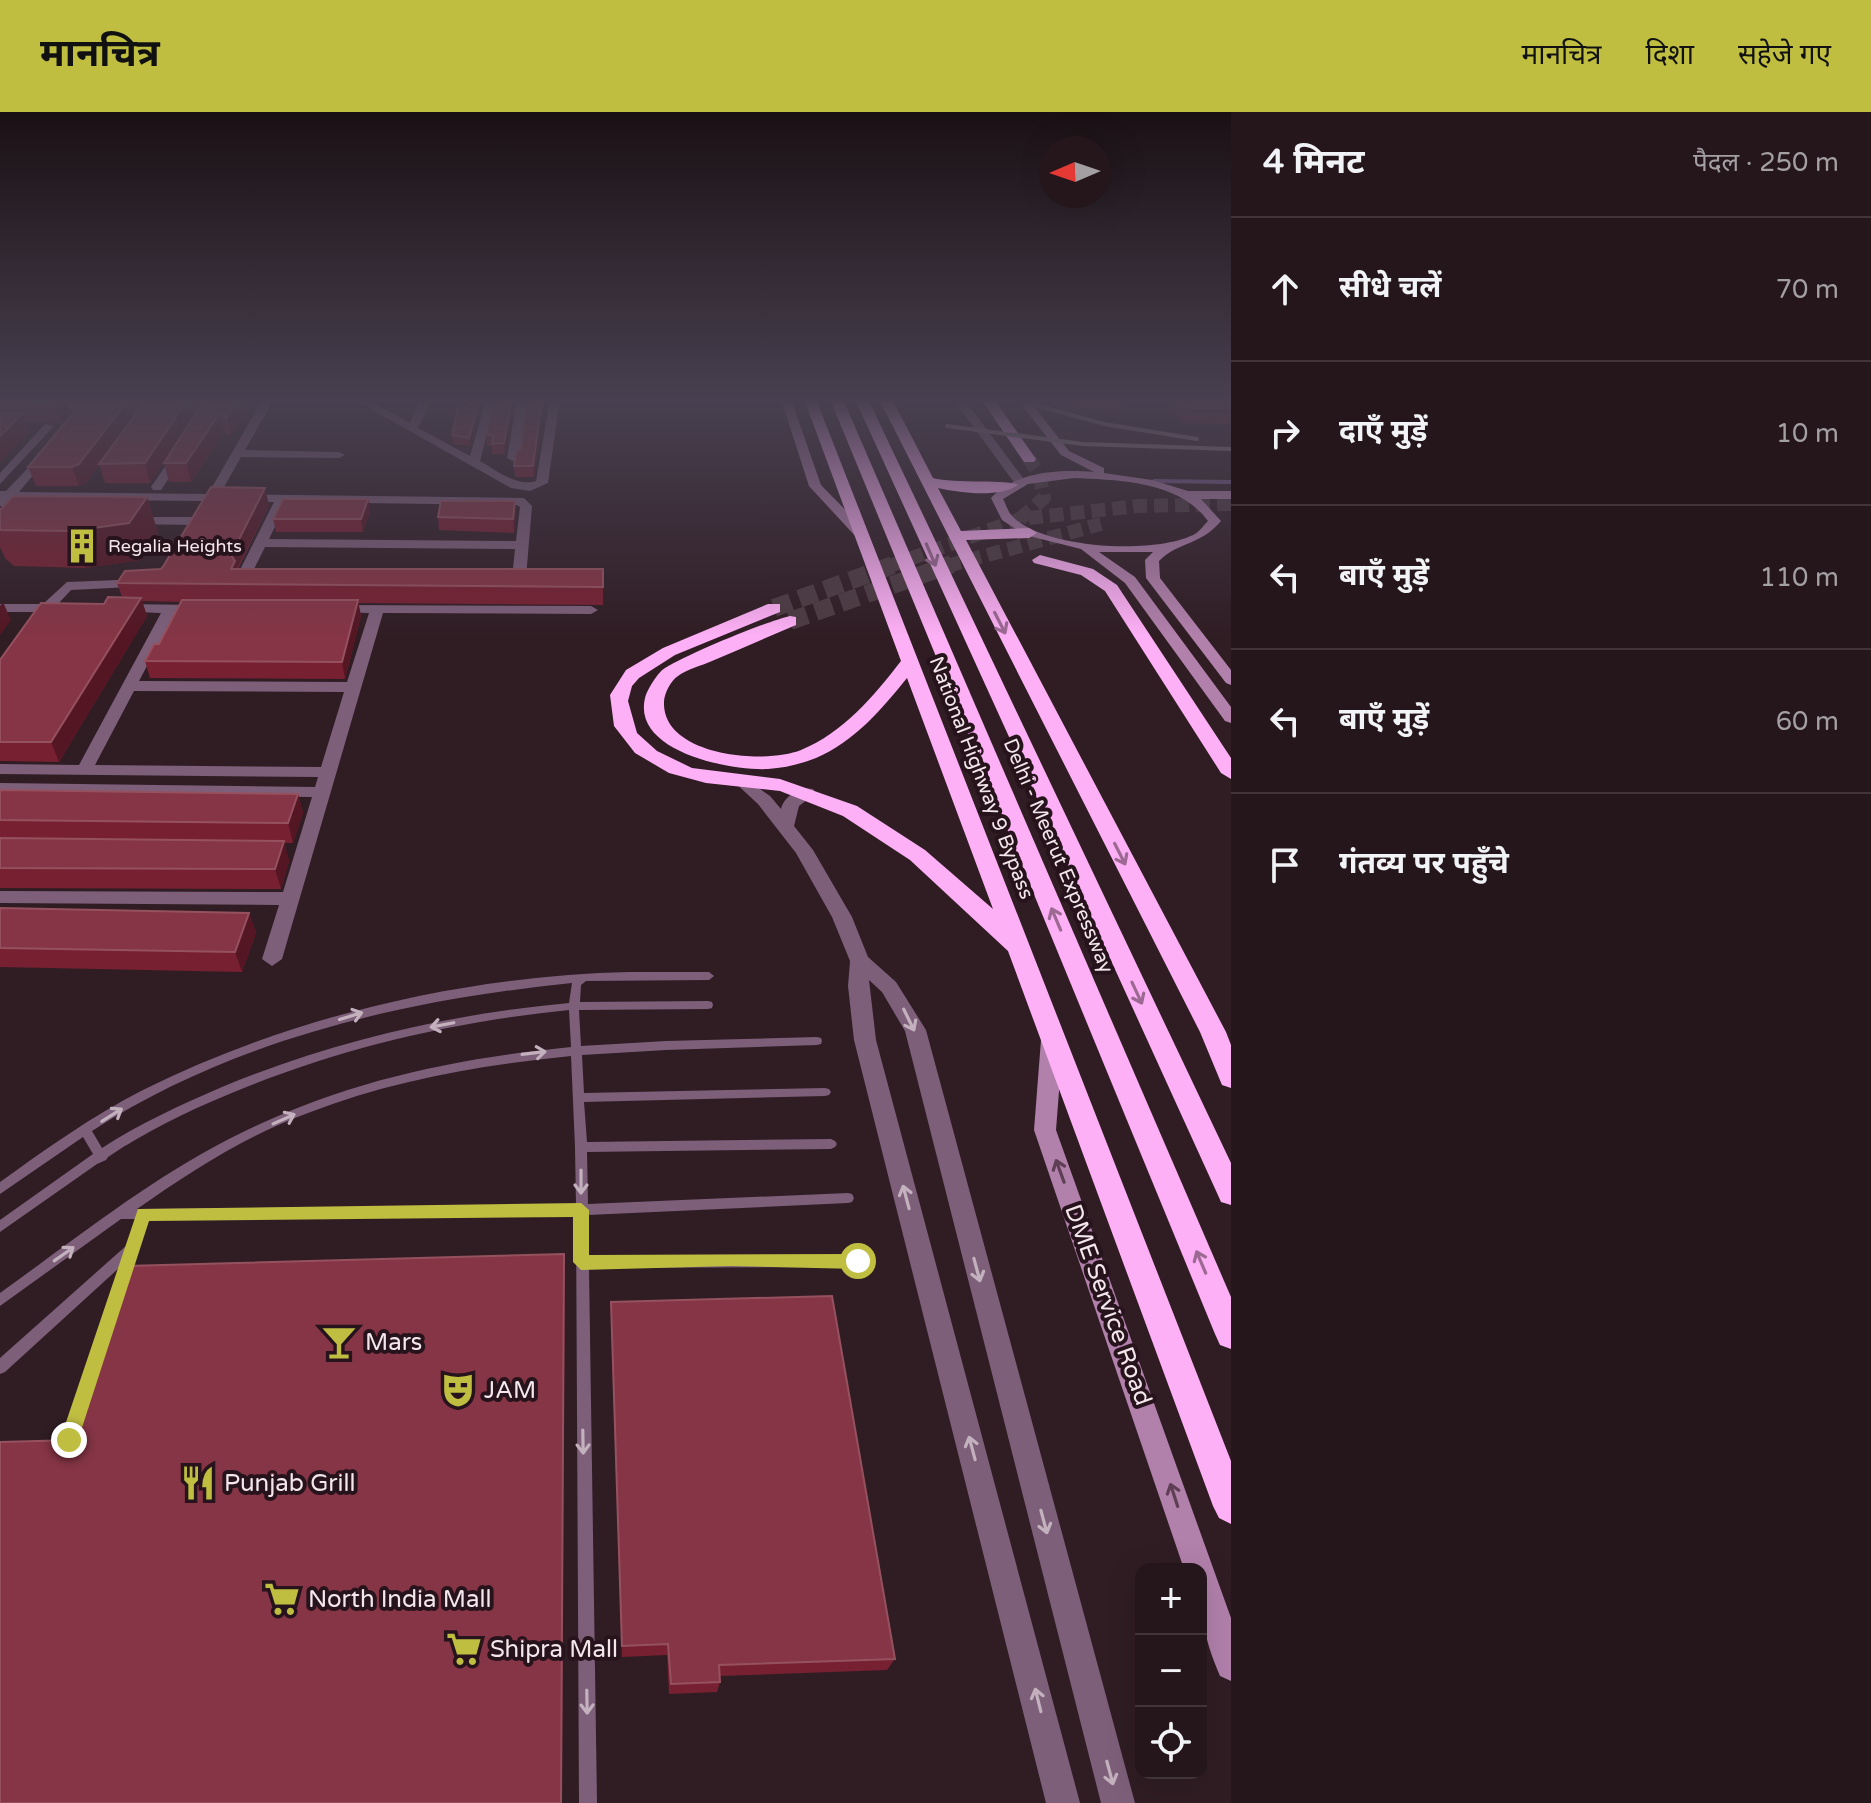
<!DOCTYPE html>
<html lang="hi">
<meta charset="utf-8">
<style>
:root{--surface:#24161b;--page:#302328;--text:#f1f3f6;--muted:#a39fa3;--line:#41353a;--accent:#bfbe41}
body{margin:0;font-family:"Varela Round","Noto Sans Devanagari",sans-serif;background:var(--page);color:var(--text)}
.controls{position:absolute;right:24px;bottom:24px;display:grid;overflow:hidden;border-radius:16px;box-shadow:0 8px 32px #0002}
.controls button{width:72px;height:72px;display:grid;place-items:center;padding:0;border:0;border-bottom:2px solid var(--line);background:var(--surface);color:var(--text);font:40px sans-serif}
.compass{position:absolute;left:1039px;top:24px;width:72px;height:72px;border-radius:50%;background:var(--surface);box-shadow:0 8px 32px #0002;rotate:268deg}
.stop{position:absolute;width:24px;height:24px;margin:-18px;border:6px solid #bfbe41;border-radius:50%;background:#fff}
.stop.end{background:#bfbe41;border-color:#fff;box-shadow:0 2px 8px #0008}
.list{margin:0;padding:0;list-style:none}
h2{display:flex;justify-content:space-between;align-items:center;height:104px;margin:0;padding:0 32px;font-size:34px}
h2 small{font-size:26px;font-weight:400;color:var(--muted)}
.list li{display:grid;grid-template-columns:52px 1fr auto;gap:24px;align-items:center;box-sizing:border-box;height:144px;padding:0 32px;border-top:2px solid var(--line)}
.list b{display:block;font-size:30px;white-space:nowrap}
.list em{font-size:26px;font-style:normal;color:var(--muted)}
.icon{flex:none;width:44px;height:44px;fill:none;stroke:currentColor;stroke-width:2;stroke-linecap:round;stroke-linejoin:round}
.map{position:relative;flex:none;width:1231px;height:1691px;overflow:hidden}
header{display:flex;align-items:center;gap:48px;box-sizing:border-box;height:112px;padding:0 40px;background:var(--accent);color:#111}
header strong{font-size:38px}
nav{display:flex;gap:44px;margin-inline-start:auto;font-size:28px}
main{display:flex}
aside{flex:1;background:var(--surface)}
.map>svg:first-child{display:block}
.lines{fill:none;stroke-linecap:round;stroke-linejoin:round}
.stream{stroke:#7b598e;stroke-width:4}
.highway-tunnel-far1{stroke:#4d3b42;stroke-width:14;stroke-dasharray:14 7;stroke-linecap:butt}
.highway-tunnel{stroke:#4d3b42;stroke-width:18;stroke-dasharray:18 9;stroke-linecap:butt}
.lane{fill:#7d5f7a;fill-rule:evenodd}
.street{fill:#7d5f7a;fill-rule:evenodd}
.secondary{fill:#b180ab;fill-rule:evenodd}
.highway{fill:#fdb0f5;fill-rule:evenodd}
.rail{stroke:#938389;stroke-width:4}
.wall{fill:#772031}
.shaded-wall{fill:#551623}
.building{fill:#853545;stroke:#96515f;stroke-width:2}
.oneway{stroke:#9c6993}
.oneway2{stroke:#c4b1be}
.oneway3{stroke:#5e3f55}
.route{fill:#bfbe41}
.labels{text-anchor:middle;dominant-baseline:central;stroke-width:8;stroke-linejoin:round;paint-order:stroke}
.far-poi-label{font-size:18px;fill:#f4e7ec;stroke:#26131b;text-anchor:start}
.street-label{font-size:20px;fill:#f4e7ec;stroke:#26131b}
.near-street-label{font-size:24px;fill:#f4e7ec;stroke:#26131b}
.near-poi-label{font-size:24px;fill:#f4e7ec;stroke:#26131b;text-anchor:start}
</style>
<header>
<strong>मानचित्र</strong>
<nav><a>मानचित्र</a><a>दिशा</a><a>सहेजे गए</a></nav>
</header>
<main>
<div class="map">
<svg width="1231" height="1691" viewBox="0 0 1231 1691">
<rect width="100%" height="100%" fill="#301d24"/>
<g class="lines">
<polyline class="stream" points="1154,369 1231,370"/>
<g class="highway-tunnel-far1">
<polyline points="1020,407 1044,386 1039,362 1029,347"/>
<polyline points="890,454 1020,407 1138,394 1231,392"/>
<polyline points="947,454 1101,412"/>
</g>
<g class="highway-tunnel">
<polyline points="774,496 896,452"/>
<polyline points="790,509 952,452"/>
</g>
<path class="lane" d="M629,860H709L714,864L709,868L586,869L581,873L580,890L708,889L712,890L713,893L712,896L708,897L579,898L581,934L666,929L817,925L821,926L822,929L821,932L817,933L666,938L582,943L584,981L825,976L829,977L831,980L829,983L825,984L584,990L587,1030L831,1027L835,1029L837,1032L835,1035L831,1037L587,1040L588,1092L848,1081L852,1082L854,1086L852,1090L848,1091L588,1103V1144L858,1143L862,1145L864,1149L862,1153L858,1155L589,1156L597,1691H579L576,1103L147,1107L74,1333L69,1335L64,1333L62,1328L119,1156L5,1260L0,1262V1246L127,1133L135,1107H121L0,1194V1181C74,1128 146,1070 227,1028C337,971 448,947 571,935L569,898C451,910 336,937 227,983C186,1000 145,1020 108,1045L106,1048L97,1052L0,1120V1108L93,1042L83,1025L0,1082V1070C46,1037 92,1004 143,978C292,904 463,864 629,860ZM572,871L569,891C450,902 333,929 222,975C181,993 140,1011 102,1036L92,1019C234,927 405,888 572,871ZM571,944L575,1035L576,1093L137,1097C190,1060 247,1023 308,1001C393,968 481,953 571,944Z"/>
<g class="street">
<path d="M263,287H274L245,338L339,340L345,343L339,346L241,345L220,382L524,386L532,394L526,466L519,470L512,466L515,437L265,435L250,465H240L238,462L274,390L216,389L206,399L200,395L203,389L13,387L7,394H0V379H6L47,336L53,339L19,380L208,382ZM287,390L517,393L520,395L516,429L269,427Z"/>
<path d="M353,287H367L410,311L421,287H432L418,316L470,344L486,287H496L480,349C496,358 517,375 536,369L550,287H560L548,371L530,379L511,376Z"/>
<polygon points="517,287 527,287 519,346 513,349 507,346"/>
<polygon points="953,287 964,287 1026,370 1024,373 1016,373"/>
<polygon points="1224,287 1231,287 1231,293 1227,292"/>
<polygon points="0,290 86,291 91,294 86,297 0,296"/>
<polygon points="45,312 54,314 0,372 0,361"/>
<polygon points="177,337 187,339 161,378 153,378 151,375"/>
<polygon points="128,405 198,405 204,409 198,413 124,412 122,409"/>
<polygon points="144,467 151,471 149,474 71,478 58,492 68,493 68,499 50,500 41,506 36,505 35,500 0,500 0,492 43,492 67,470"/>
<path d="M119,492L203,493L210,497L203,501H175L139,569L347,570L369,501L330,500V494L335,493L591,494L598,498L591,502L383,501L282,847L272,854L262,847L279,793L0,791V779L283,780L312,685L0,681V671L315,675L318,665L0,662V652L79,653L161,501L114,499V493ZM134,579L344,580L321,655L95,653Z"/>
<path d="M740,663L770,684L781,697C784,684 800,674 813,677L816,681L799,694L794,714L813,738L852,805L868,845L896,870L926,918L1135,1691H1101L905,919L882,880L869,868L876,928L1080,1691H1046L854,928L848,874L850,849L832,805L796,741L758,692L732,668Z"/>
</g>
<g class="secondary">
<polygon points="781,287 791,287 821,373 868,421 868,427 858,427 809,374"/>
<path d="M1017,287H1028L1069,339L1104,356V361L1152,368L1188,379H1231V387H1201L1221,409C1200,434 1179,429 1159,449L1160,466L1231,558V573L1226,571L1146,466L1145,448L1153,440H1099L1135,465L1231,595V611L1225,609L1125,471L1081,437L1025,423L1002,408L991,386C1016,359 1060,357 1094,360L1061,343ZM1074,366C1119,368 1179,369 1208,409C1204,413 1200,419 1195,422C1156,443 1044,437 1012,404C1008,400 1006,392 1003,387L1028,372Z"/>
<path d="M1052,920L1060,922L1063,928L1056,1018L1231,1506V1569L1220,1564C1202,1522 1201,1502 1201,1457H1184L1034,1018L1041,928L1044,922Z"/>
</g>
<g class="highway">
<path d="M804,287H816L1231,1349V1412L1219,1406L1213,1394L1008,839L910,748L843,704L780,679L706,671L669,661L635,641L614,614L610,583L626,558L663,536L768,492H780V500L675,543L639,566L632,574L628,589L637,621L657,639L692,656L780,667L857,694L925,738L993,797L907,566C882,597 854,630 816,646C801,652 784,656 768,657C732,659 632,640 645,586C647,578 658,560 665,556C690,541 762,511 790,504L796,505V513C768,525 740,537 712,549C701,554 687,557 678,564C671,568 664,582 664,590C662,644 764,653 801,638C843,621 874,584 901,549Z"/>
<polygon points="830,287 843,287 1231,1185 1231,1237 1220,1233 1215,1222"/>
<polygon points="855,287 868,287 1231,1051 1231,1093 1221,1090 1217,1081"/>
<path d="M879,287H892L933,366C953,372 1010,367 1018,373C1000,386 960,381 938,376L961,419L1029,416L1037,421L1029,426L966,428L1226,920L1231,933V976L1222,973L1200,920Z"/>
<polygon points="981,287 994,287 1036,347 1034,350 1024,350"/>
<polygon points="1040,443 1093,457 1117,473 1231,646 1231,667 1221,661 1105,479 1081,463 1034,451 1032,448"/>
</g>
<g class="rail">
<polyline points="1014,287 1104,312 1197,327"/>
<polyline points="947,314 1083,332 1231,337"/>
</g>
</g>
<g class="wall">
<polygon points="0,287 66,287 70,300 61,311 26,310 29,320 0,350"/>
<polygon points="78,287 252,287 231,325 224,320 191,370 169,370 164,351 189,312 150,371 105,371 99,353 86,371 79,374 36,374 28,355 76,298 74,293"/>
<polygon points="466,287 483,287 481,295 466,294"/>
<polygon points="495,287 515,287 505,342 492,342 492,334 487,334 486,323"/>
<polygon points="527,287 544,287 534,365 515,365 514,354 521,336"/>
<polygon points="1055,287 1123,287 1120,297 1078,295 1073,291 1056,290"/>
<polygon points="1165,287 1227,287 1231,292 1231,305 1229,312 1184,311"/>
<polygon points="477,306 470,334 453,332 452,323"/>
<polygon points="147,385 158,421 140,448 85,456 14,454 5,446 0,435 0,398"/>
<polygon points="368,387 370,400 363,420 276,420 273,407"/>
<polygon points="269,393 238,457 603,457 603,493 358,491 361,504 345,567 150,566 145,549 159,532 181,490 142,489 147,504 59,650 0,649 0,548 122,485 117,471 161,457"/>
<polygon points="516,402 514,421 439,418 438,405"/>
<polygon points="0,678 298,682 303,701 293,731 284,731 289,749 281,777 0,776"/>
<polygon points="0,796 249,801 256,821 242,860 0,855"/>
<polygon points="611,1207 895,1547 887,1558 720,1564 720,1570 717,1580 669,1582 667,1543 622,1545"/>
</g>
<g class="shaded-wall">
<polygon points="59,287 66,287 70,300 61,311 55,292"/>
<polygon points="129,287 148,287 86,371 79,374 72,355"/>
<polygon points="188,287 205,287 150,371 145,351"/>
<polygon points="238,287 252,287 231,325 227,306"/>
<polygon points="512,287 515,287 505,342 504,331"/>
<polygon points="542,287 544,287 534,365 533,354"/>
<polygon points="477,298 477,306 470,334 469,326"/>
<polygon points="23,301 29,320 0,350 0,324"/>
<polygon points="219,302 224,320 191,370 186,351"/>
<polygon points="265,376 269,393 237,456 231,457 231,443"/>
<polygon points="147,385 158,421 140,448 85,456 72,419"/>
<polygon points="368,387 370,400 363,420 361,407"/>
<polygon points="515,389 516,402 514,421 513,407"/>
<polygon points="141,486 147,504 59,650 51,630"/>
<polygon points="358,488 361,504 345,567 342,550"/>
<polygon points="3,490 11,508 0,523 0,494"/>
<polygon points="298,682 303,701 293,731 288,711"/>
<polygon points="284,729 289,749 281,777 275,757"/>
<polygon points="249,801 256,821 242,860 235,840"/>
<polygon points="564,1142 565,1160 562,1691 561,1691"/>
</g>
<g class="building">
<polygon points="0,287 59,287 55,292 0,291"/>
<polygon points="78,287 129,287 79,352 72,355 28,355 80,293 74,293"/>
<polygon points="147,287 188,287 145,351 99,352"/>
<polygon points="205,287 238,287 227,306 219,302 186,351 164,351"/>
<polygon points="495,287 512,287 504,331 492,332 493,323 486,323"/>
<polygon points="527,287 542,287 533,354 514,354 516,340 521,336"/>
<polygon points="1182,287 1227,287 1231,292 1231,296 1189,296"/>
<polygon points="458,295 477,298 469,326 452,323"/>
<polygon points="0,301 23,301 0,324"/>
<polygon points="211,375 265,376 231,443 235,449 231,457 603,457 603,475 117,471 125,459 161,457 164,453"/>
<polygon points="13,384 147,385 129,411 72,419 0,418 0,398"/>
<polygon points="283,387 368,387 361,407 273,407"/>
<polygon points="441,389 515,389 513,407 438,405"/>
<polygon points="108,485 141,486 51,630 0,630 0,548 41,491 104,492"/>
<polygon points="182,488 358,488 342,550 145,549 154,532 159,532"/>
<polygon points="0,678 298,682 288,711 0,708"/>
<polygon points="0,726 284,729 275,757 0,756"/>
<polygon points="0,796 249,801 235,840 0,836"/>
<polygon points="564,1142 561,1691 0,1691 0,1330 75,1328 127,1154"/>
<polygon points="832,1184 895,1547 719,1553 720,1570 671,1572 668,1532 622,1534 611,1190"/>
</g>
<defs><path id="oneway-shaft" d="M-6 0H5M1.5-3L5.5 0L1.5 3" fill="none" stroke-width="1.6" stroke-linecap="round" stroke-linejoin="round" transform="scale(2)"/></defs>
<g class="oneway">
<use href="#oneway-shaft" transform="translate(931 443) rotate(67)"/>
<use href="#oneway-shaft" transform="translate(1000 511) rotate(63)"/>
<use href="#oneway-shaft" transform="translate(1120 742) rotate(63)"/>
<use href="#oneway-shaft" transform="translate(1056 807) rotate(-113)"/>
<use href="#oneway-shaft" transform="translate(1137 881) rotate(65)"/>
<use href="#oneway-shaft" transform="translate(1201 1150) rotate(-113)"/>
</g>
<g class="oneway2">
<use href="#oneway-shaft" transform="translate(351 904) rotate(-17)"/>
<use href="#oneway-shaft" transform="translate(909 908) rotate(64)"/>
<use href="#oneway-shaft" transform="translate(442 913) rotate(169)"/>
<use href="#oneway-shaft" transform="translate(534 941) rotate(-7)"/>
<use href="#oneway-shaft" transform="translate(112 1003) rotate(-32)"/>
<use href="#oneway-shaft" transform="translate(284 1007) rotate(-24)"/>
<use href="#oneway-shaft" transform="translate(581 1070) rotate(90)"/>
<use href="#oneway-shaft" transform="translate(906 1085) rotate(-105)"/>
<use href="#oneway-shaft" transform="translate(64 1142) rotate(-35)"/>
<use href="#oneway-shaft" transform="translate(977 1158) rotate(75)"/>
<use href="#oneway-shaft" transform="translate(583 1330) rotate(89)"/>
<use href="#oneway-shaft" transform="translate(972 1336) rotate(-105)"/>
<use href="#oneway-shaft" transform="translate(1044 1410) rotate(75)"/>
<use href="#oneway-shaft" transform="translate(1038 1588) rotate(-104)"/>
<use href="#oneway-shaft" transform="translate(587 1590) rotate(89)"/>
<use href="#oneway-shaft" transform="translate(1110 1661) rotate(75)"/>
</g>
<g class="oneway3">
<use href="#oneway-shaft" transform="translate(1060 1059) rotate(-110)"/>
<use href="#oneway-shaft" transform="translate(1174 1383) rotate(-108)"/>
</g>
<linearGradient id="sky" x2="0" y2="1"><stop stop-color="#1a1014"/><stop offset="0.55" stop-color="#484050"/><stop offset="1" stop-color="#484050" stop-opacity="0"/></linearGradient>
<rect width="1231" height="524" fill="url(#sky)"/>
<polygon class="route" points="581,1091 589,1098 589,1143 858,1142 866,1149 858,1157 731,1154 581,1158 573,1150 573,1105 149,1109 78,1328 69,1337 63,1334 60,1328 138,1097"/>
<defs>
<g id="building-bare" transform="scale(2.76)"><path d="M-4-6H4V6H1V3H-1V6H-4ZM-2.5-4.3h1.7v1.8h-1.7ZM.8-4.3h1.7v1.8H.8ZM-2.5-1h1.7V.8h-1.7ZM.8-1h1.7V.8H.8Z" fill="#bfbe41" stroke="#26131b" stroke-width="2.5" paint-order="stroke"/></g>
<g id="bar-bare" transform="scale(2.76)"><path d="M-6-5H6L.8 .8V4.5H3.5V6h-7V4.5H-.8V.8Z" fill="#bfbe41" stroke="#26131b" stroke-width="2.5" paint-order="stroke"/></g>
<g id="theatre-bare" transform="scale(2.76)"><path d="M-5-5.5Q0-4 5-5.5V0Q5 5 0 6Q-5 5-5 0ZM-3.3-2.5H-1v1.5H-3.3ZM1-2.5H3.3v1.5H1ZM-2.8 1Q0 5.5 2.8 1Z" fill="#bfbe41" stroke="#26131b" stroke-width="2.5" paint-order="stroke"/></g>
<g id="restaurant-bare" transform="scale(2.76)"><path d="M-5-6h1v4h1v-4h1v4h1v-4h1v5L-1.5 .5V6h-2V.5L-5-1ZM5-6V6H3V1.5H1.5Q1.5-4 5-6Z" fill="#bfbe41" stroke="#26131b" stroke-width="2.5" paint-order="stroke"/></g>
<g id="supermarket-bare" transform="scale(2.76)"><path d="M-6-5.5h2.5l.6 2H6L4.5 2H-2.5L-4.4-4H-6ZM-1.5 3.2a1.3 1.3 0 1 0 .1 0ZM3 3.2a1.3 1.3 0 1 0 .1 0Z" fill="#bfbe41" stroke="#26131b" stroke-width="2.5" paint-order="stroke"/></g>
</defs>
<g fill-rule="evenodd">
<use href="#building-bare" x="82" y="434"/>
<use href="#bar-bare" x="339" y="1230"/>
<use href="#theatre-bare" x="458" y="1278"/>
<use href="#restaurant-bare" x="198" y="1371"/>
<use href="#supermarket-bare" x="282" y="1487"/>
<use href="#supermarket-bare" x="464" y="1537"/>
</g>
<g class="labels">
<g class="far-poi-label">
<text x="108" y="434">Regalia Heights</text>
</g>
<g class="street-label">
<text transform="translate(981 666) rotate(69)">National Highway 9 Bypass</text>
<text transform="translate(1058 744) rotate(67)">Delhi - Meerut Expressway</text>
</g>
<g class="near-street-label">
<text transform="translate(1108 1193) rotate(70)">DME Service Road</text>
</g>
<g class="near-poi-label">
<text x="365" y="1230">Mars</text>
<text x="484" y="1278">JAM</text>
<text x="224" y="1371">Punjab Grill</text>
<text x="308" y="1487">North India Mall</text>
<text x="490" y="1537">Shipra Mall</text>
</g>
</g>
</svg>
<div class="controls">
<button>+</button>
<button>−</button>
<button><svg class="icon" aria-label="locate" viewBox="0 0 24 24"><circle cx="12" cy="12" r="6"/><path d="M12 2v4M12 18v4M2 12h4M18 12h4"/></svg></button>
</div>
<svg class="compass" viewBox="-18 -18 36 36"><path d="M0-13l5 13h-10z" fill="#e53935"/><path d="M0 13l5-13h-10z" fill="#a39fa3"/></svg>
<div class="stop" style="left:858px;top:1149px"></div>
<div class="stop end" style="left:69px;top:1328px"></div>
</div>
<aside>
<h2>4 मिनट<small>पैदल · 250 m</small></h2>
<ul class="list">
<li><svg class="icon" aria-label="ahead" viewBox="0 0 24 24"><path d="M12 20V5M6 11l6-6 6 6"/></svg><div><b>सीधे चलें</b></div><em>70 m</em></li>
<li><svg class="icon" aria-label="right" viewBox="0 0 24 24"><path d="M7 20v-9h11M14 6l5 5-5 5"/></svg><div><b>दाएँ मुड़ें</b></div><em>10 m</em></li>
<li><svg class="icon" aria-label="left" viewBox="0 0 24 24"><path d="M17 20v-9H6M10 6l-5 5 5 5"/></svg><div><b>बाएँ मुड़ें</b></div><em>110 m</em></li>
<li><svg class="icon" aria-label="left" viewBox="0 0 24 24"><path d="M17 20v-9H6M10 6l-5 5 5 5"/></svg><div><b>बाएँ मुड़ें</b></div><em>60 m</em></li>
<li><svg class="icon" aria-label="arrive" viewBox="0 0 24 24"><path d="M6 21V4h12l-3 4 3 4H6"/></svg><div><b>गंतव्य पर पहुँचे</b></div></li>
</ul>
</aside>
</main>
